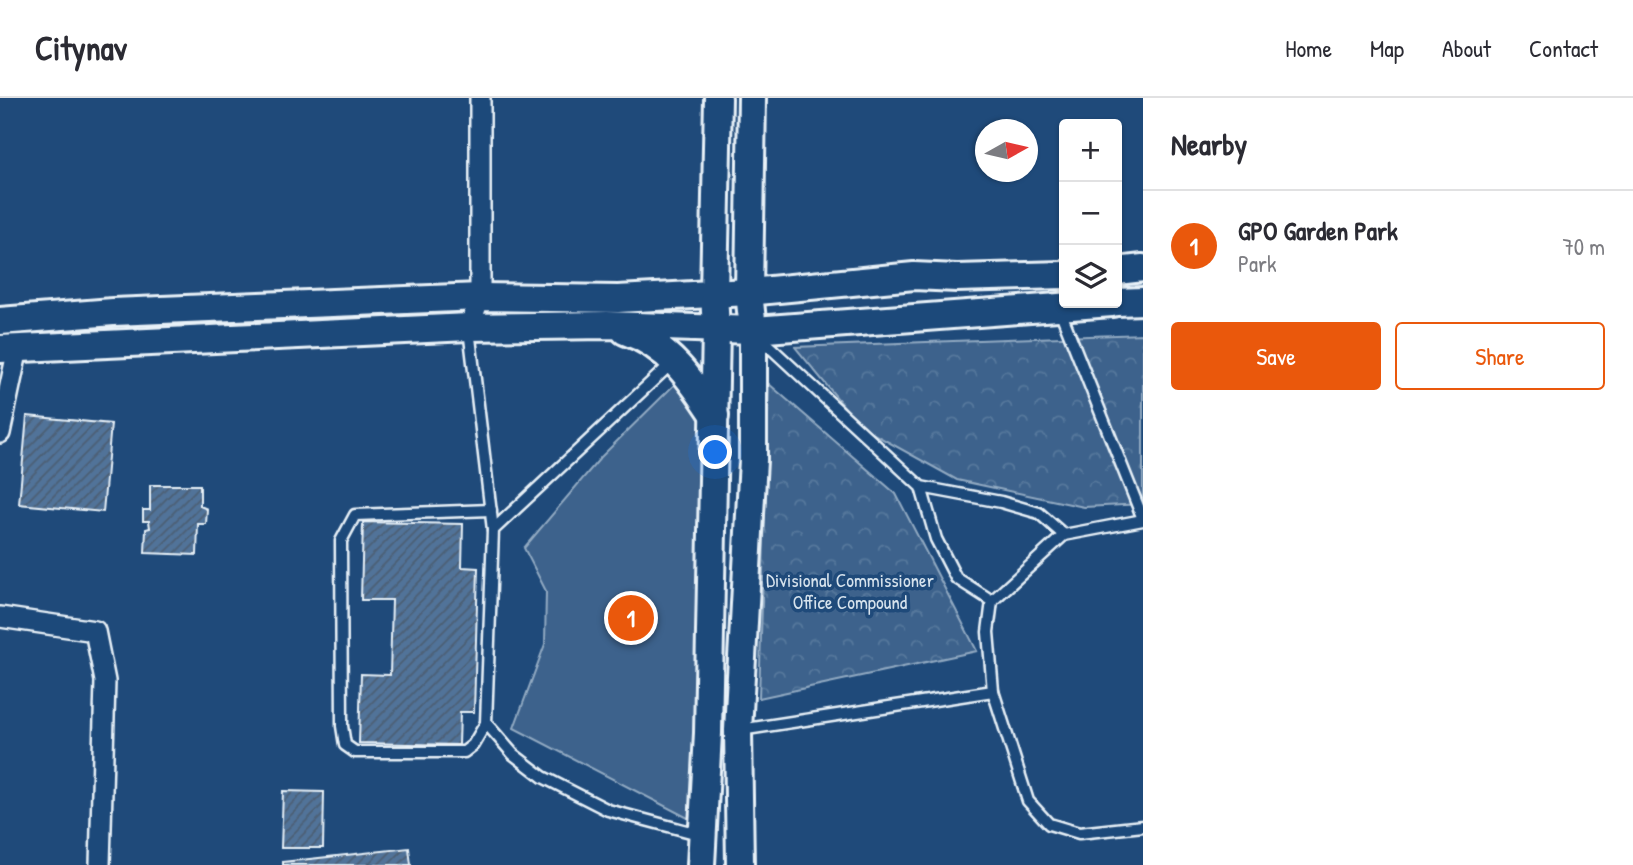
<!DOCTYPE html>
<meta charset="utf-8">
<style>
:root{--surface:#fff;--page:#f2f2f3;--text:#2b2b33;--muted:#7c7c81;--line:#e1e1e2;--accent:#ea580c}
body{margin:0;font-family:"Patrick Hand",sans-serif;background:var(--page);color:var(--text)}
.controls{position:absolute;right:21px;top:21px;display:grid;overflow:hidden;border-radius:7px;box-shadow:0 2px 5px #0004}
.controls button{width:63px;height:63px;display:grid;place-items:center;padding:0;border:0;border-bottom:2px solid var(--line);background:var(--surface);color:var(--text);font:35px sans-serif}
.compass{position:absolute;left:975px;top:21px;width:63px;height:63px;border-radius:50%;background:var(--surface);box-shadow:0 2px 5px #0004;rotate:82deg}
.you{position:absolute;left:716px;top:355px;width:24px;height:24px;margin:-18px;border:5px solid #fff;border-radius:50%;background:#1a73e8;box-shadow:0 0 0 10px #1a73e833}
.badge{display:grid;place-items:center;width:46px;height:46px;border-radius:50%;background:var(--accent);color:#fff;font-size:23px;font-weight:700}
.pin{position:absolute;translate:-50% -50%;border:4px solid #fff;box-shadow:0 2px 7px #0006}
.list{margin:0;padding:0;list-style:none}
h2{display:flex;justify-content:space-between;align-items:center;height:91px;margin:0;padding:0 28px;font-size:30px}
h2 small{font-size:23px;font-weight:400;color:var(--muted)}
.list li{display:grid;grid-template-columns:46px 1fr auto;gap:21px;align-items:center;box-sizing:border-box;height:112px;padding:0 28px;border-top:2px solid var(--line)}
.list b{display:block;font-size:26px;white-space:nowrap}
.list p{margin:0;font-size:23px;white-space:nowrap;color:var(--muted)}
.list em{font-size:23px;font-style:normal;color:var(--muted)}
.actions{display:flex;gap:14px;padding:21px 28px}
.actions a{flex:1;padding:16px 0;border:2px solid var(--accent);border-radius:7px;text-align:center;font-size:24px;color:var(--accent)}
.actions .main{background:var(--accent);color:#fff}
.icon{flex:none;width:38px;height:38px;fill:none;stroke:currentColor;stroke-width:2;stroke-linecap:round;stroke-linejoin:round}
.map{position:relative;flex:none;width:1143px;height:767px;overflow:hidden}
header{display:flex;align-items:center;gap:42px;box-sizing:border-box;height:98px;padding:0 35px;background:var(--surface);border-bottom:2px solid var(--line)}
header strong{font-size:33px}
nav{display:flex;gap:38px;margin-inline-start:auto;font-size:24px}
main{display:flex}
aside{flex:1;background:var(--surface)}
.map>svg:first-child{display:block}
.park{fill:url(#park-crowns);stroke:#92aac2;stroke-width:2}
.garden{fill:#3c628c;stroke:#92aac2;stroke-width:2}
.building{fill:url(#building-hatch);stroke:#e8f1f8;stroke-width:2}
.lines{fill:none;stroke-linecap:round;stroke-linejoin:round}
.lane-casing{stroke:#e8f1f8;stroke-width:15}
.street-casing{stroke:#e8f1f8;stroke-width:24}
.secondary-casing{stroke:#e8f1f8;stroke-width:32}
.lane{stroke:#1f4a7a;stroke-width:10}
.street{stroke:#1f4a7a;stroke-width:19}
.secondary{stroke:#1f4a7a;stroke-width:26}
.labels{text-anchor:middle;dominant-baseline:central;stroke-width:7;stroke-linejoin:round;paint-order:stroke}
.park-label{font-size:19px;fill:#d7e3ed;stroke:#1f4a7a}
</style>
<header>
<strong>Citynav</strong>
<nav><a>Home</a><a>Map</a><a>About</a><a>Contact</a></nav>
</header>
<main>
<div class="map">
<svg width="1143" height="767" viewBox="0 0 1143 767">
<defs>
<pattern id="park-crowns" width="20" height="18" patternUnits="userSpaceOnUse" patternTransform="scale(1.75)"><rect width="20" height="18" fill="#3c628c"/><path d="M2 6a3 3 0 1 1 6 0M12 15a3 3 0 1 1 6 0" fill="none" stroke="#58799d"/></pattern>
<pattern id="building-hatch" width="6" height="6" patternUnits="userSpaceOnUse" patternTransform="scale(1.75)"><rect width="6" height="6" fill="#517399"/><path d="M-1 1l2-2M0 6l6-6M5 7l2-2" fill="none" stroke="#4c5e72"/></pattern>
</defs>
<rect width="100%" height="100%" fill="#1f4a7a"/>
<filter id="ink" filterUnits="userSpaceOnUse"><feTurbulence type="fractalNoise" baseFrequency=".0143" numOctaves="2"/><feDisplacementMap in="SourceGraphic" scale="14" xChannelSelector="R" yChannelSelector="G"/><feConvolveMatrix kernelMatrix="1 2 1 2 8 2 1 2 1" color-interpolation-filters="sRGB"/></filter>
<g filter="url(#ink)">
<g class="park">
<polygon points="1143,236 1143,406 1084,409 957,382 861,329 795,249"/>
<polygon points="769,286 896,396 977,553 759,600"/>
</g>
<polygon class="garden" points="676,285 699,313 717,349 717,735 514,630 545,546 546,493 524,450 601,359"/>
<g class="building">
<polygon points="27,318 111,326 103,414 19,406"/>
<polygon points="150,387 200,387 200,408 207,411 206,426 198,426 197,457 145,455 146,431 150,430 149,423 143,423 143,412 150,412"/>
<polygon points="363,424 463,426 462,469 478,470 474,614 460,614 459,647 359,645 361,576 390,577 392,502 361,502"/>
<polygon points="283,693 324,694 323,750 281,750"/>
<polygon points="409,750 411,767 283,767 283,764"/>
</g>
<g class="lines">
<g class="lane-casing">
<g id="lane">
<polyline points="1059,210 1143,421"/>
<polyline points="469,231 493,432"/>
<polyline points="758,238 921,389 936,441 956,480 992,503 1064,437 1039,415 1001,404 921,389"/>
<polyline points="673,264 493,432 486,625 513,656 543,679 608,712 702,737"/>
<polyline points="1064,437 1143,422"/>
<polyline points="993,593 1028,703 1049,726 1079,735 1143,728"/>
<polyline points="486,625 473,647 464,654 355,654 345,647 342,628 341,443 355,417 491,412"/>
<polyline points="740,632 993,593 988,534 992,503"/>
</g>
</g>
<g class="street-casing">
<g id="street">
<polyline points="469,229 480,199 480,0"/>
<polyline points="0,335 18,250"/>
<polyline points="0,519 95,533 105,583 100,767"/>
</g>
</g>
<g class="secondary-casing">
<g id="secondary">
<polyline points="1117,173 1143,170"/>
<polyline points="1117,204 1143,203"/>
<polyline points="0,223 113,214 480,199 618,201 749,194 914,178 957,180 1064,177"/>
<path d="M625,233C669,248 691,281 715,318"/>
<polyline points="0,251 469,229 607,227 753,232 1112,205"/>
<polyline points="701,767 708,635 716,231 714,196 718,0"/>
<polyline points="740,767 738,632 753,362 753,232 749,194 752,0"/>
</g>
</g>
<use href="#lane" class="lane"/>
<use href="#street" class="street"/>
<use href="#secondary" class="secondary"/>
</g>
</g>
<g class="labels">
<g class="park-label">
<text x="850" y="482">Divisional Commissioner<tspan x="850" dy="22">Office Compound</tspan></text>
</g>
</g>
</svg>
<div class="controls">
<button>+</button>
<button>−</button>
<button><svg class="icon" aria-label="layers" viewBox="0 0 24 24"><path d="M12 4l9 5-9 5-9-5zM3 14l9 5 9-5"/></svg></button>
</div>
<svg class="compass" viewBox="-18 -18 36 36"><path d="M0-13l5 13h-10z" fill="#e53935"/><path d="M0 13l5-13h-10z" fill="#7c7c81"/></svg>
<div class="you"></div>
<div class="pin badge" style="left:631px;top:520px">1</div>
</div>
<aside>
<h2>Nearby<small></small></h2>
<ul class="list">
<li><span class="badge">1</span><div><b>GPO Garden Park</b><p>Park</p></div><em>70 m</em></li>
</ul>
<div class="actions"><a class="main">Save</a><a>Share</a></div>
</aside>
</main>
